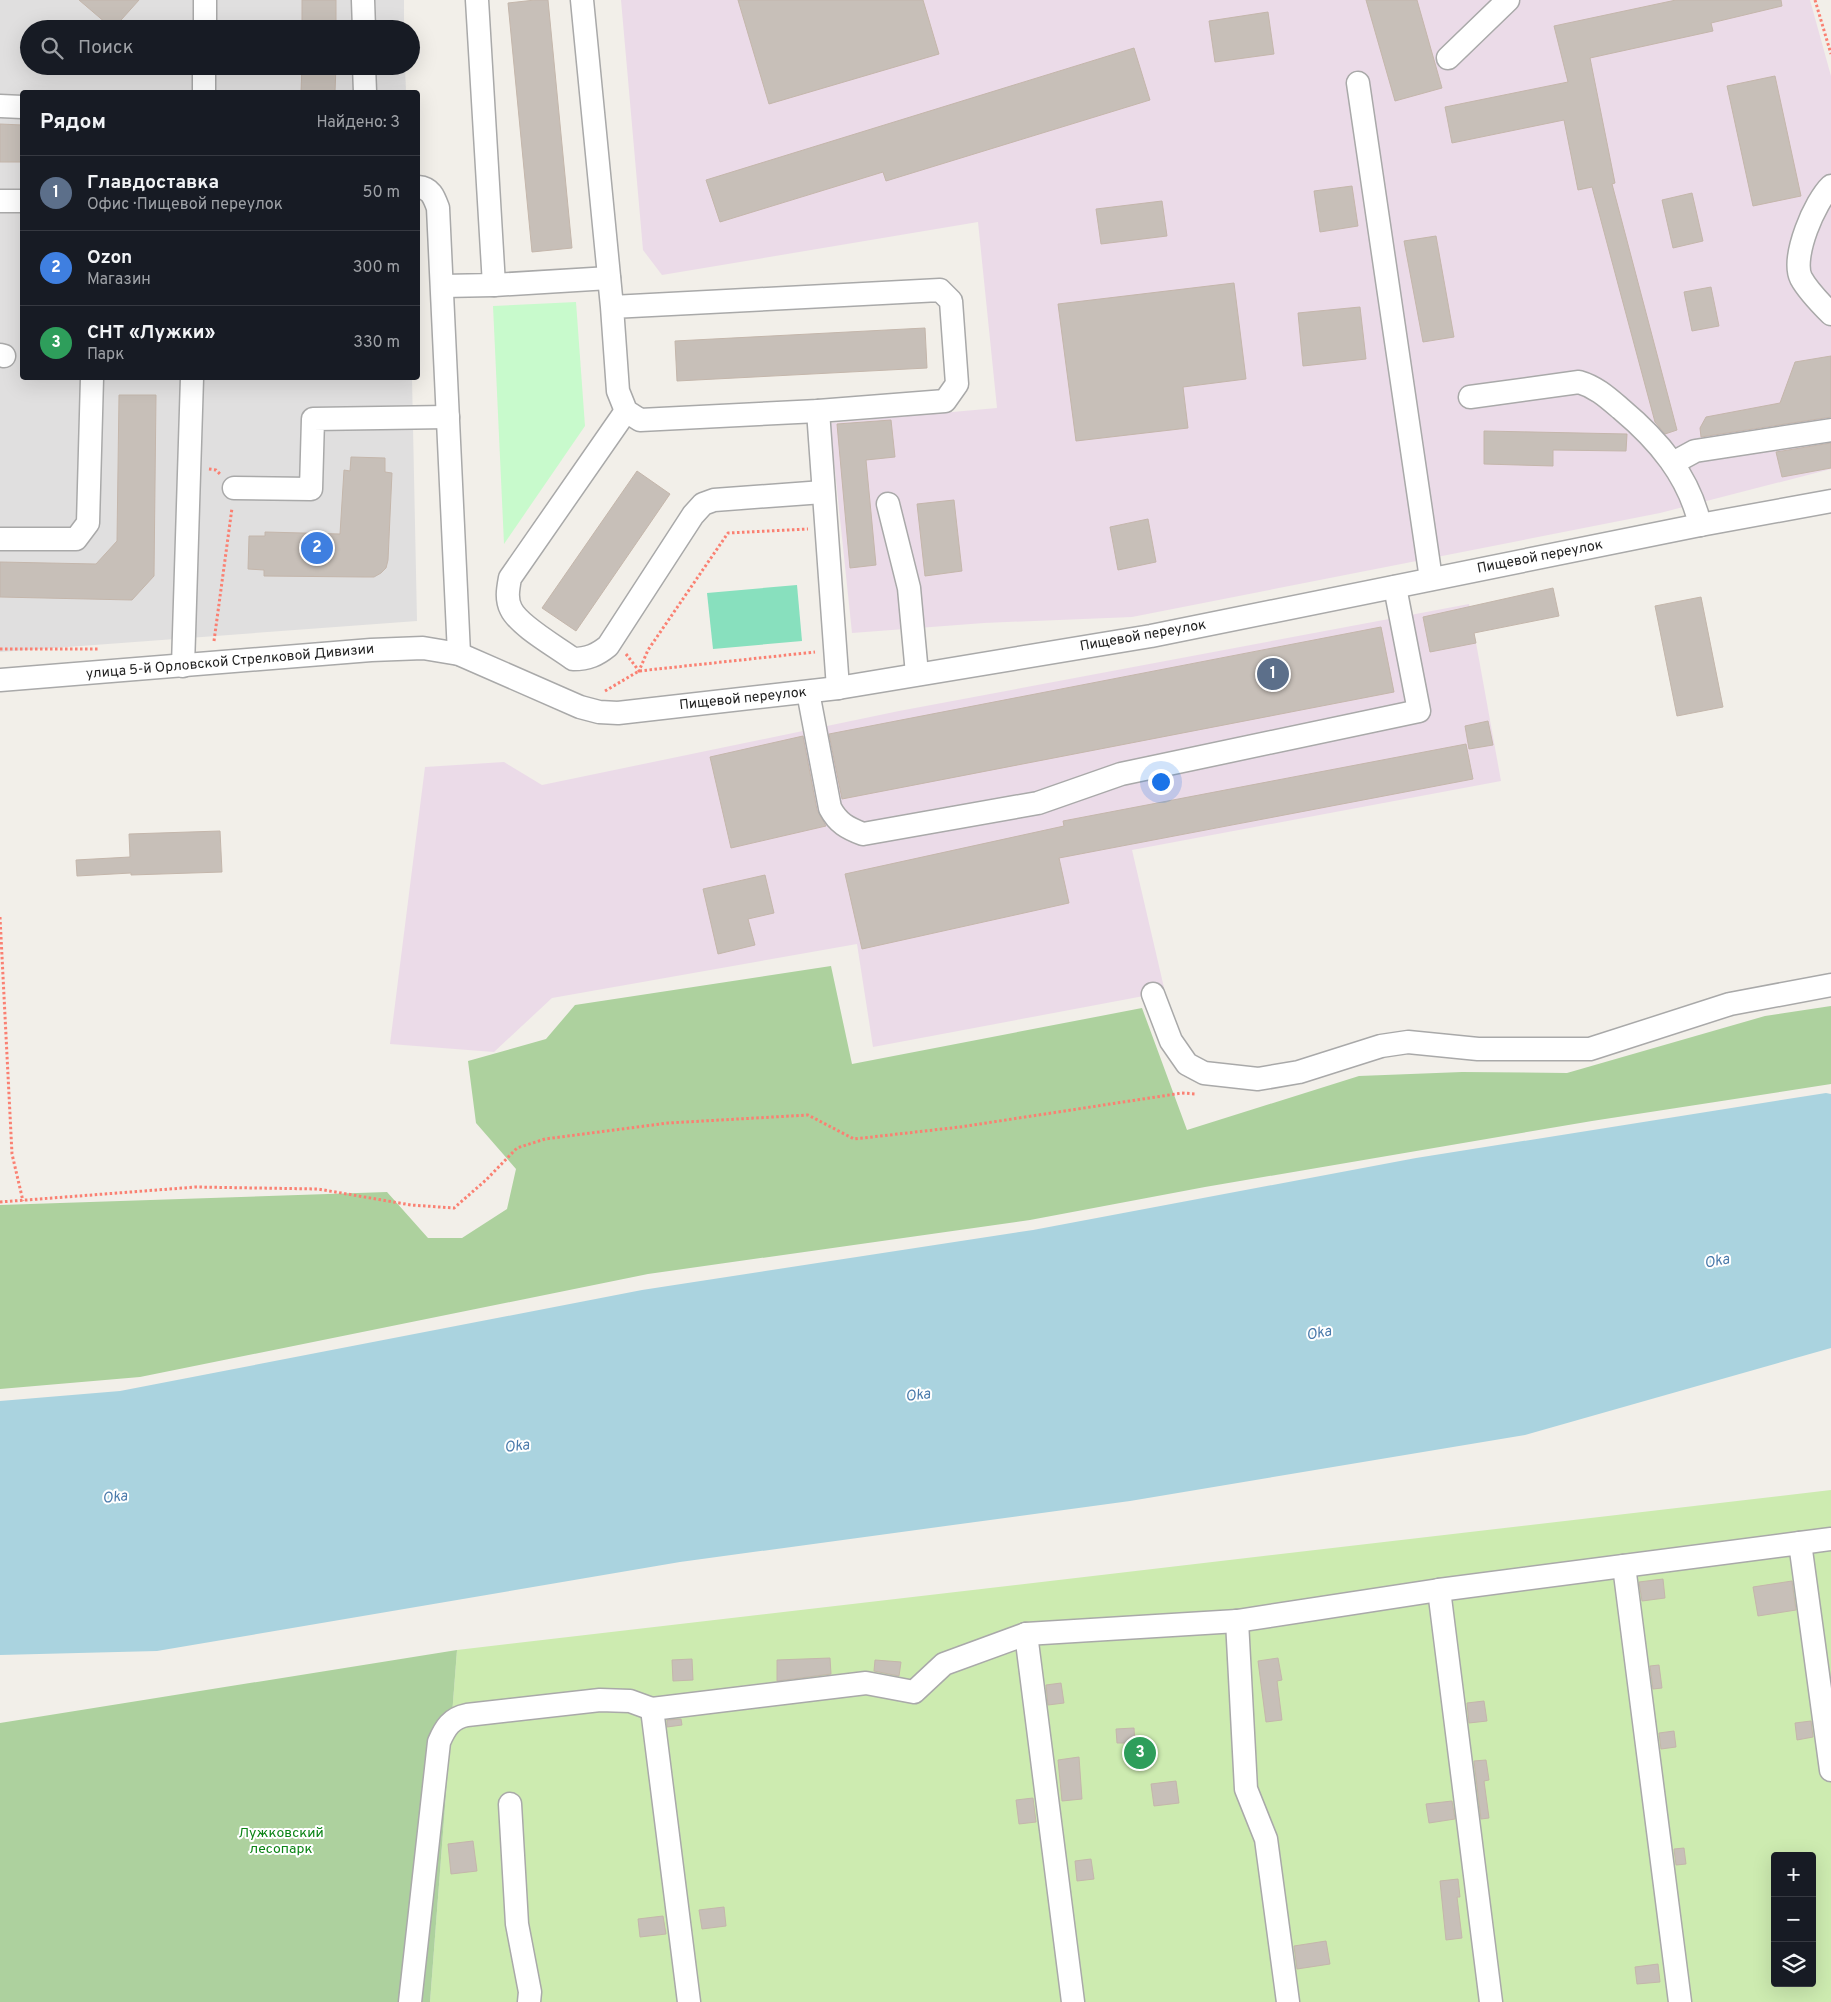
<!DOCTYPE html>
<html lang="ru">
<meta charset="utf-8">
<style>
:root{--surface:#171b24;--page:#242831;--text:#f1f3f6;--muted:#9ea1a6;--line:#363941;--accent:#d40000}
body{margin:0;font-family:Overpass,sans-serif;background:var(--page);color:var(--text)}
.controls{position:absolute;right:15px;bottom:15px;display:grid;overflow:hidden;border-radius:5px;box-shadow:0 5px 20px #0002}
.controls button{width:45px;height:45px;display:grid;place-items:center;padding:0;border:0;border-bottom:1px solid var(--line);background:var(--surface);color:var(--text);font:25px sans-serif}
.you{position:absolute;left:1160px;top:781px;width:18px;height:18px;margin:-12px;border:4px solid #fff;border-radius:50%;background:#1a73e8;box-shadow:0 0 0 8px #1a73e833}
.badge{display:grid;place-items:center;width:32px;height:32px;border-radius:50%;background:var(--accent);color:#fff;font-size:16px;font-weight:700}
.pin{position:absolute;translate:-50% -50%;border:2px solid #fff;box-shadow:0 1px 5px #0006}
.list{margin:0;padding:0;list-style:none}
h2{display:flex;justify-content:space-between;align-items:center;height:65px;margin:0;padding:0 20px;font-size:21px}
h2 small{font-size:16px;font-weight:400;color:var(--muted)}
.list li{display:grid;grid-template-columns:32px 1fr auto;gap:15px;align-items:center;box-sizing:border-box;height:75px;padding:0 20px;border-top:1px solid var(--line)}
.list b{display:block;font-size:19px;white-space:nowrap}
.list p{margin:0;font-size:16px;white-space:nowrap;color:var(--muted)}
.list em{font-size:16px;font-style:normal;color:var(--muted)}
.icon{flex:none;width:28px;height:28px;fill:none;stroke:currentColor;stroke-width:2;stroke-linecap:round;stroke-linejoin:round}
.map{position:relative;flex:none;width:1831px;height:2002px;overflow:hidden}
.search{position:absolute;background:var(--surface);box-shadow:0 5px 20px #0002;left:20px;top:20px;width:400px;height:55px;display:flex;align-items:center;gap:12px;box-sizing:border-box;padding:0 18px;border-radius:28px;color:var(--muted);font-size:19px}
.panel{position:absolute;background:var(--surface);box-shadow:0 5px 20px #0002;left:20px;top:90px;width:400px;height:290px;border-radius:5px}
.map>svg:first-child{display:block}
.residential{fill:#e0dfdf}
.industrial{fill:#ebdbe8}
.grass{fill:#cdebb0;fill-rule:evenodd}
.forest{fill:#add19e}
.park{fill:#c8facc}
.pitch{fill:#88e0be}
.water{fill:#aad3df}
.building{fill:#c7bfb8;stroke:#c4b6ab}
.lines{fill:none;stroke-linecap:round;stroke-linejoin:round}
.minor-casing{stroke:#a9a9a9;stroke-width:25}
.path{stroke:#fa8072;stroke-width:3;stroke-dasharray:2.5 2.5;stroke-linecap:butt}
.minor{stroke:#fff;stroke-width:22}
.labels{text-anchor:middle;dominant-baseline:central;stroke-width:4;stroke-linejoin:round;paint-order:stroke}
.street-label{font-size:14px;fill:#222;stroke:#fff}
.park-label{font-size:14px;fill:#0c8416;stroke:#fff}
.water-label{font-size:15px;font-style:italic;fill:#4a7aab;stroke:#fff}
</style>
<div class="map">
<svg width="1831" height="2002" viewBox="0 0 1831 2002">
<rect width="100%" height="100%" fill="#f2efe9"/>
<polygon class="residential" points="0,0 404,0 404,29 29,29 29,66 405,66 406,92 22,92 22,378 412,378 417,621 0,652"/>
<g class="industrial">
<polygon points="621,0 1810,0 1831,76 1831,469 1660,513 1132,617 984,623 852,633 830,423 997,408 978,222 662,275 643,250"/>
<polygon points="1469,604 1501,781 1132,850 1165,992 873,1047 857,944 552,998 494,1052 390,1044 425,767 504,762 542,785 899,711"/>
</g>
<path class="grass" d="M1831,1490V2002H430L457,1650ZM1775,1856H1812V1983H1775Z"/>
<g class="forest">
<polygon points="831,966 852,1064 1142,1008 1187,1130 1359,1076 1462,1072 1567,1073 1765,1016 1831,1006 1831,1084 1592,1121 1205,1187 1030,1220 648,1274 140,1377 0,1389 0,1205 387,1192 428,1238 462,1238 507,1209 516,1169 476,1123 468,1061 546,1039 575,1005"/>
<polygon points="457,1650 430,2002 0,2002 0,1723"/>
</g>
<polygon class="park" points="576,302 585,426 504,544 493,306"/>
<polygon class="pitch" points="797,585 802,641 713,649 707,593"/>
<polygon class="water" points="1826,1093 1831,1094 1831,1348 1525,1435 1130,1501 680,1562 157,1651 0,1655 0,1401 120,1391 642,1290 1033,1230 1416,1158"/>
<g class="building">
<polygon points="79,0 139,0 113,29"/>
<rect x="302" y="0" width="34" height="29"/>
<polygon points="535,0 548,0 572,248 532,252 508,3"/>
<polygon points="738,0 923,0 939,54 769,104"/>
<polygon points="1366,0 1417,0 1442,88 1395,101"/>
<polygon points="1676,0 1781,0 1782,6 1711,23 1713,31 1590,58 1615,183 1612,184 1677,430 1665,434 1655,422 1592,187 1578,190 1564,120 1452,143 1445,107 1568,82 1554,26"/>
<polygon points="1268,12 1274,54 1215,62 1209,21"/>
<polygon points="1134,48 1150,100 886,181 883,172 720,222 706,180"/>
<polygon points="302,66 336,66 335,92 301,92"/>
<polygon points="1775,76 1801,196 1753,206 1727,86"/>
<polygon points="0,124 22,125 22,162 0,162"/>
<polygon points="1352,186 1358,226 1320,232 1314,191"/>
<polygon points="1692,193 1703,241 1673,248 1662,200"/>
<polygon points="1162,201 1167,236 1101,244 1096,209"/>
<polygon points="1436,236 1454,337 1423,342 1404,241"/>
<polygon points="1234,283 1246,379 1183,387 1188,428 1076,441 1058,304"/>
<polygon points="1711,287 1719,326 1692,331 1684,292"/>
<polygon points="1360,307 1366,359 1303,366 1298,313"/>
<polygon points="925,328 927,368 677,381 675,341"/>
<polygon points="1831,356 1831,417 1701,437 1700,428 1706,417 1780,403 1795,362"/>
<polygon points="119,395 156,395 154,576 132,600 0,597 0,562 96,564 117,541"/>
<polygon points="891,420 895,457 866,460 876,565 850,568 837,424"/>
<polygon points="1484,431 1627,434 1626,451 1553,450 1553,466 1484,464"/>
<polygon points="1831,443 1831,468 1782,477 1776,452"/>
<polygon points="351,457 385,458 385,472 392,473 388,560 386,568 381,573 374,577 364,577 264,576 264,570 248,569 249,536 265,536 265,532 340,534 344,470 350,471"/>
<polygon points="637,471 670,494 576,631 542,608"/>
<polygon points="954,500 962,571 925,576 917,504"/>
<polygon points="1148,519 1156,562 1118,570 1110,527"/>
<polygon points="1553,588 1559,616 1474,633 1476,643 1430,652 1423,617"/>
<polygon points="1701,597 1723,707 1677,716 1655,606"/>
<polygon points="1381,627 1394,692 842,799 829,734"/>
<polygon points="1488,721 1493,745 1469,749 1465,726"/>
<polygon points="803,736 817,810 826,826 731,848 710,757"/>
<polygon points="1466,744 1473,779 1059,858 1069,903 862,949 845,874 1064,826 1063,821"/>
<polygon points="220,831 222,872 131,875 131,873 77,876 76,860 130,857 129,834"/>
<polygon points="765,875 774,913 748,919 755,945 718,954 703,889"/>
<polygon points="1663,1579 1665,1598 1642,1601 1639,1582"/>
<polygon points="1792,1581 1796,1610 1758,1616 1753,1587"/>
<polygon points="830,1658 831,1674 777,1681 777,1660"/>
<polygon points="1278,1658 1282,1680 1277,1681 1282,1720 1266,1722 1258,1661"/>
<polygon points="692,1659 693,1680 673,1681 672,1660"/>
<polygon points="875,1660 901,1662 899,1676 874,1671"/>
<polygon points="1659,1665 1662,1688 1653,1689 1650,1666"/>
<polygon points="1061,1683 1064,1703 1048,1705 1046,1685"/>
<polygon points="1484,1701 1487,1721 1469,1723 1467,1703"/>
<polygon points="681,1719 682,1725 667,1727 667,1720"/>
<polygon points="1811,1721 1813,1737 1797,1740 1795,1723"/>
<polygon points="1134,1728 1135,1743 1117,1743 1116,1729"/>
<polygon points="1674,1731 1676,1747 1661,1749 1659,1733"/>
<polygon points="1079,1757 1082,1799 1062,1801 1058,1760"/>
<polygon points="1486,1760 1489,1780 1484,1781 1489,1818 1481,1819 1474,1761"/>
<polygon points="1176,1781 1179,1803 1154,1806 1151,1784"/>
<polygon points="1033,1798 1036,1822 1019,1824 1016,1800"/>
<polygon points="1452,1801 1455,1819 1429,1823 1426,1804"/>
<polygon points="473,1841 477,1871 451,1874 448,1844"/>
<polygon points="1684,1848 1686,1864 1676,1865 1674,1849"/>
<polygon points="1091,1859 1094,1879 1077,1881 1075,1861"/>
<polygon points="1458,1879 1460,1897 1457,1897 1462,1938 1446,1940 1440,1881"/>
<polygon points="724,1907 726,1926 702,1929 699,1910"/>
<polygon points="663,1916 666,1934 640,1937 638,1919"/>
<polygon points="1326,1941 1330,1964 1297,1969 1294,1946"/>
<polygon points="1658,1964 1660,1982 1637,1984 1635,1967"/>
</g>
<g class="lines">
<g class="minor-casing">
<g id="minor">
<polyline points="363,0 364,29"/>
<polyline points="582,0 612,307 618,391 626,411 640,420 818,411 945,401 957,384 951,301 940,290 612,307"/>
<polyline points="205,29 205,0"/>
<polyline points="1448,58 1508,0"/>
<polyline points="364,66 365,92"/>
<polyline points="1358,83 1431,579"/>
<polyline points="204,92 204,66"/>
<polyline points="0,106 22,107"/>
<path d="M1831,186C1815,201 1791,257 1801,278C1808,291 1821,304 1831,314"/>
<path d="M418,187C431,188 434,197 438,208L459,654"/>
<polyline points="0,201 22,201"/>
<polyline points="494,285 609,278"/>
<polyline points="443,286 494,285 477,0"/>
<polyline points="0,355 4,356"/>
<path d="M1470,397L1579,382C1596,387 1607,397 1621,409C1658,440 1689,476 1700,525"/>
<path d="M626,411L510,578C508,589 506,599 511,609C519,626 557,647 573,659C588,659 597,655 608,646L693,515L703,504L714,500L823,492"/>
<polyline points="818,411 838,688"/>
<polyline points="1673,463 1695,451 1831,430"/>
<polyline points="234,488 311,489 313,419 448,417"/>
<polyline points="888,504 909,588 917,674"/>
<polyline points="0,539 76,539 88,523 92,378"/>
<polyline points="183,666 192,378"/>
<polyline points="0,680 371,650 423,648 459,654 580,707 599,712 618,713 838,688 1151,636 1700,525 1831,501"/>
<path d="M808,692L830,808C838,823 847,828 863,834L1038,803L1121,774L1419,711L1395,587"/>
<polyline points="1153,994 1171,1041 1187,1064 1204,1073 1258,1079 1299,1072 1381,1046 1408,1042 1478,1049 1590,1049 1730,1004 1831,985"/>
<polyline points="1800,1543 1831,1539"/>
<polyline points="1624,1566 1680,2002"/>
<polyline points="1439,1590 1491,2002"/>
<polyline points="1237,1621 1246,1789 1266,1839 1288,2002"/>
<polyline points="1026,1634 1073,2002"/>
<polyline points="510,1804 517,1924 530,1992 529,2002"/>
<path d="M410,2002L439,1742C445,1728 451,1718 467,1715L600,1700L630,1701L652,1709"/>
<polyline points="689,2002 652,1709 866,1683 914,1692 944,1664 1026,1634 1237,1621 1439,1590 1800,1543 1831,1770"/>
</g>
</g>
<g class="path">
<polyline points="1815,0 1831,54"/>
<polyline points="209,469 216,470 221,475"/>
<polyline points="214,641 232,508"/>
<polyline points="0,649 99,649"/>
<polyline points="626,654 639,671 648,650 728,533 808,529"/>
<polyline points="605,691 639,671 815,652"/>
<polyline points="0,917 12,1154 23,1201"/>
<polyline points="0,1202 196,1187 318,1189 411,1205 454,1208 486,1180 517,1148 545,1139 668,1123 808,1115 854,1139 960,1127 1182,1093 1196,1094"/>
</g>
<use href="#minor" class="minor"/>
</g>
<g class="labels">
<g class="street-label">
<text transform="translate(1540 557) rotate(-11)">Пищевой переулок</text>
<text transform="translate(1143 636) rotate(-10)">Пищевой переулок</text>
<text transform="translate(230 662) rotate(-5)">улица 5-й Орловской Стрелковой Дивизии</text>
<text transform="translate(743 699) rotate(-6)">Пищевой переулок</text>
</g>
<g class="park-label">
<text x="281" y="1833">Лужковский<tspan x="281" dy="16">лесопарк</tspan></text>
</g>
<g class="water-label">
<text transform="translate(1717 1262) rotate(-10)">Oka</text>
<text transform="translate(1319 1334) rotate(-10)">Oka</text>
<text transform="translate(918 1396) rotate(-7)">Oka</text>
<text transform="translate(517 1447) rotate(-7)">Oka</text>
<text transform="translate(115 1498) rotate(-7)">Oka</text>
</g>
</g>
</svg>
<div class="controls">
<button>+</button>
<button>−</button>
<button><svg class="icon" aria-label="layers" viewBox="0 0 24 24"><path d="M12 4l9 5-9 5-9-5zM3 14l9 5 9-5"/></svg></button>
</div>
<div class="you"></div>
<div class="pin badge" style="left:1273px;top:674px;background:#5c6f8a">1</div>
<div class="pin badge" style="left:317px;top:548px;background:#3f7fe0">2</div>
<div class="pin badge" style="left:1140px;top:1753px;background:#2e9e5b">3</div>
<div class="search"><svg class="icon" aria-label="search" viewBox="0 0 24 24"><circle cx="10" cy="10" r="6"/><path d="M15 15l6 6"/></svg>Поиск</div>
<section class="panel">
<h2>Рядом<small>Найдено: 3</small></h2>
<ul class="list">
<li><span class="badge" style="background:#5c6f8a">1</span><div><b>Главдоставка</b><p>Офис · Пищевой переулок</p></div><em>50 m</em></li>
<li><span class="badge" style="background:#3f7fe0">2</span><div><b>Ozon</b><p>Магазин</p></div><em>300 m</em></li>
<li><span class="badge" style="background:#2e9e5b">3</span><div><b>СНТ «Лужки»</b><p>Парк</p></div><em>330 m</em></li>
</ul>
</section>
</div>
